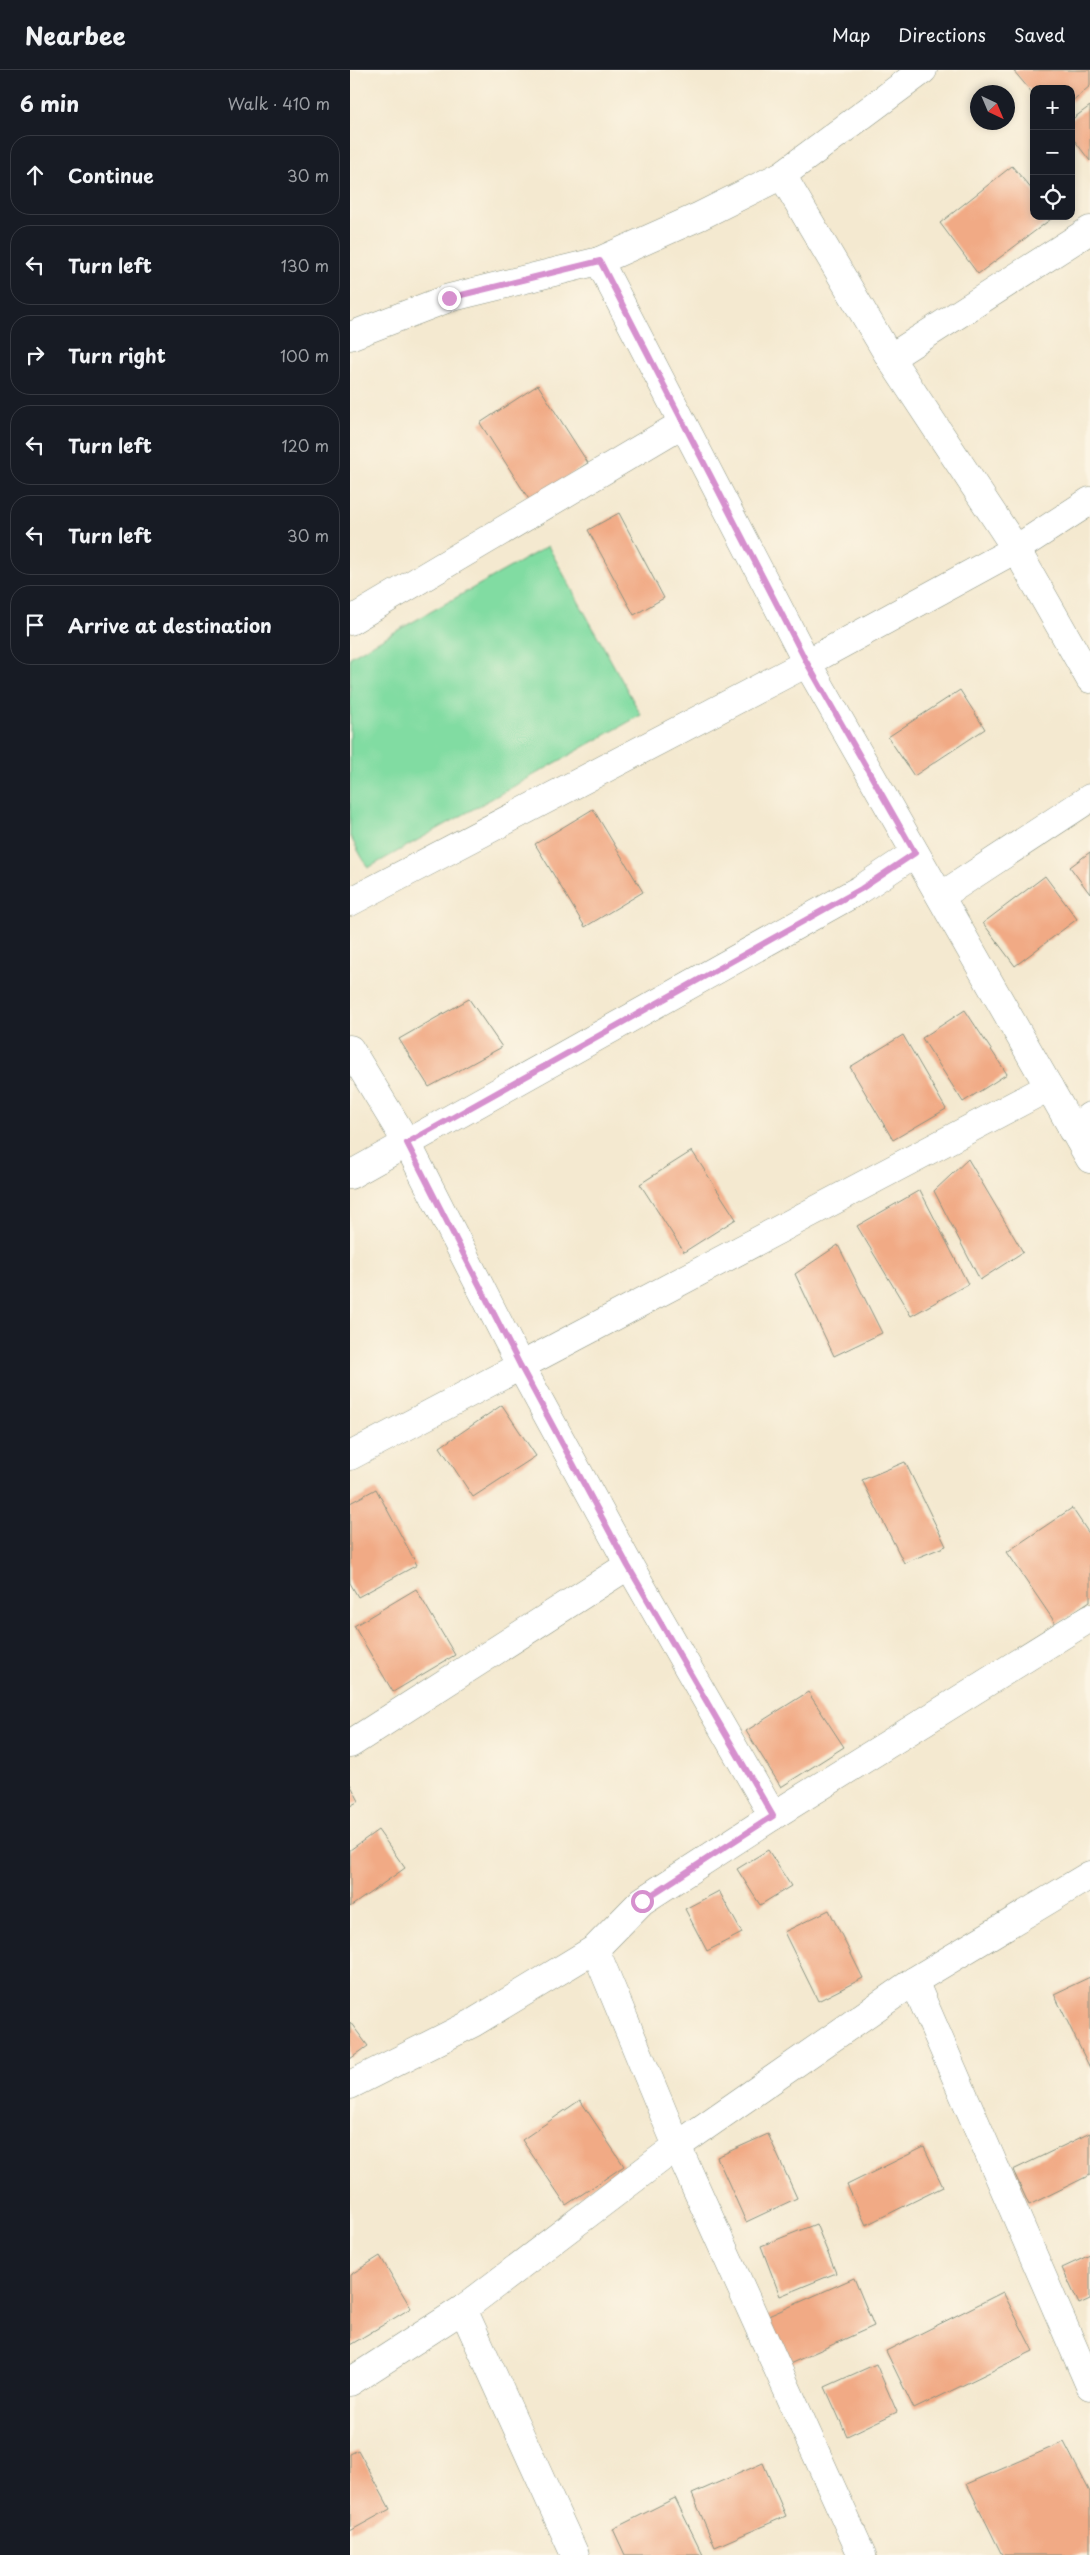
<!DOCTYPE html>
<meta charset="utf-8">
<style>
:root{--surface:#171b24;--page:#242831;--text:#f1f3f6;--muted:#9ea1a6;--line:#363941}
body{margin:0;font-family:"Playpen Sans",sans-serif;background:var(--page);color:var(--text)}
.controls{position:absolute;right:15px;top:15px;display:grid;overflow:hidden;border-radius:10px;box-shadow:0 2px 8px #0003}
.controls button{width:45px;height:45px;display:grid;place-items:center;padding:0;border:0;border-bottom:1px solid var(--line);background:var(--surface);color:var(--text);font:25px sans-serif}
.compass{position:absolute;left:620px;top:15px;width:45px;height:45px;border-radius:50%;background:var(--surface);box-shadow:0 2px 8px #0003;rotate:136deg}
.stop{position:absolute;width:15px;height:15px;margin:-11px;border:4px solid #d690ce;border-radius:50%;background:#fff}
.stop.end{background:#d690ce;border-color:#fff;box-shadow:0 1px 5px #0008}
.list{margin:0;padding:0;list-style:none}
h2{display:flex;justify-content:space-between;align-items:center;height:65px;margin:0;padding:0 20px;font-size:21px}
h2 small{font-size:16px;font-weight:400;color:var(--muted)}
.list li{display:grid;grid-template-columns:32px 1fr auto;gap:15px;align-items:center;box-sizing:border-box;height:80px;margin:0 10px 10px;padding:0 10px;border:1px solid var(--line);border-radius:20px}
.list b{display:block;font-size:19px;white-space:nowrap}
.list em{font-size:16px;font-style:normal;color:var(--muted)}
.icon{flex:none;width:28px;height:28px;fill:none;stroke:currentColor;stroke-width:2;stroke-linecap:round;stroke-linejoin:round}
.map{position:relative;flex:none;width:740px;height:2485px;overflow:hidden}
header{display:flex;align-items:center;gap:30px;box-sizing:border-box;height:70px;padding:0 25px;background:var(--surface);border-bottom:1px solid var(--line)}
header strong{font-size:24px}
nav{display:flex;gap:28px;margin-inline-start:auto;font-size:18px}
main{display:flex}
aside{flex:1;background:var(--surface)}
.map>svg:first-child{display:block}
.green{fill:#81dca2;stroke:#508c6b}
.building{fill:#f1aa85}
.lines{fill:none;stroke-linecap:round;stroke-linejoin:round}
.minor-casing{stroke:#8a9382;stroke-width:29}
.minor{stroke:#fff;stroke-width:28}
.route{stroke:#d690ce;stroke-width:6}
</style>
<header>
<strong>Nearbee</strong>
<nav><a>Map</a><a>Directions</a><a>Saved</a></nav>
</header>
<main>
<aside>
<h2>6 min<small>Walk · 410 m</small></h2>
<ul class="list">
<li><svg class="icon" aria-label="ahead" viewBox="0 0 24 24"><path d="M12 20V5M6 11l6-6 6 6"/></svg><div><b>Continue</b></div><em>30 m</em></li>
<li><svg class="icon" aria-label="left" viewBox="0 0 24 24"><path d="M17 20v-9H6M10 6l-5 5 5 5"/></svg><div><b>Turn left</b></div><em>130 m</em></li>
<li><svg class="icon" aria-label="right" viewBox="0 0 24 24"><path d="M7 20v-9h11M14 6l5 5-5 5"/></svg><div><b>Turn right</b></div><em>100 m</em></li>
<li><svg class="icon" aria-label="left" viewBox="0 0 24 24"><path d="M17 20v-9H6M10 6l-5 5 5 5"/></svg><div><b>Turn left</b></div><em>120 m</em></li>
<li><svg class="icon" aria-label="left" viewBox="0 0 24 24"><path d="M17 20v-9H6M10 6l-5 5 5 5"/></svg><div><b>Turn left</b></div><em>30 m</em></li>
<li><svg class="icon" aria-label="arrive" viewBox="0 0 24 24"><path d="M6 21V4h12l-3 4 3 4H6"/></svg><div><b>Arrive at destination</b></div></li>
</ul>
</aside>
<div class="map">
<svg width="740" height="2485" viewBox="0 0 740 2485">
<rect width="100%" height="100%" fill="#fcf5e5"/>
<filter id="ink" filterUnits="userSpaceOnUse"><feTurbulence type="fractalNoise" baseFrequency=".02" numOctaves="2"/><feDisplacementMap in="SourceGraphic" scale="10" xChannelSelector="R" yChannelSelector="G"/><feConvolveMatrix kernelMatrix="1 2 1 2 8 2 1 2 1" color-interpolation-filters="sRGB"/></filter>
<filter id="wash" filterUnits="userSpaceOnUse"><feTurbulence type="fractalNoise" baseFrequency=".0096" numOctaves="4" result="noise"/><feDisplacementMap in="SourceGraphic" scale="20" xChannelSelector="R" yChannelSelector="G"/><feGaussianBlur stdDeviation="1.12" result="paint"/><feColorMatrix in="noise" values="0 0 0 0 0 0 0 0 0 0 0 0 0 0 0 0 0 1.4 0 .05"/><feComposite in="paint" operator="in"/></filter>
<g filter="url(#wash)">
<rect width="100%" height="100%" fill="#f4e9d0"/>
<polygon class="green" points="198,476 291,645 18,798 0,766 0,587"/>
<g id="blocks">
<g class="building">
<polygon points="663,0 740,0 740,16 721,32 721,19 684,19 684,25"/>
<polygon points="740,36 740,91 721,66 721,50"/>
<polygon points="662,96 684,122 684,146 705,146 628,204 590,153"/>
<polygon points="188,315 238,393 180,431 130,353"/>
<polygon points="269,443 314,528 284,545 238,460"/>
<polygon points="610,620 635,659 564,706 538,667"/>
<polygon points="243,739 293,822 235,857 185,774"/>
<polygon points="740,782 740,824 720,797"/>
<polygon points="695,806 727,849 665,896 633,853"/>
<polygon points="119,929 152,977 79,1017 49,969"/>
<polygon points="615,940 657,1004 613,1032 572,968"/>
<polygon points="553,965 596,1039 543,1070 500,997"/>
<polygon points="342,1081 386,1149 334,1182 290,1114"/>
<polygon points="618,1089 673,1182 630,1210 584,1121"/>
<polygon points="570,1120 618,1214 561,1246 507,1156"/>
<polygon points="488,1175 532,1263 484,1286 445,1204"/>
<polygon points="152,1335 186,1386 123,1427 90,1377"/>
<polygon points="555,1392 596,1476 554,1493 512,1410"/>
<polygon points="26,1419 67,1495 8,1527 0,1513 0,1433"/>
<polygon points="722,1438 740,1465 740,1531 706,1554 657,1482"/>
<polygon points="66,1519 105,1585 43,1622 4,1556"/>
<polygon points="458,1622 494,1677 431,1717 396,1661"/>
<polygon points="0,1714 9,1731 0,1736"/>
<polygon points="28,1760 55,1798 0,1837 0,1780"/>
<polygon points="418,1780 441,1816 410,1835 387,1799"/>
<polygon points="369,1821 392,1863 357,1881 335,1839"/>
<polygon points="479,1840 513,1908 468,1931 434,1862"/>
<polygon points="740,1907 740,1998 704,1924"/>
<polygon points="0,1952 18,1976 0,1989"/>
<polygon points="230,2030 274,2096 216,2135 172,2070"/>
<polygon points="740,2063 740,2105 679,2135 663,2100"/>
<polygon points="418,2064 447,2128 396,2152 367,2087"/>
<polygon points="574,2077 593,2117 516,2155 497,2115"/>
<polygon points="466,2154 486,2203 430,2226 411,2176"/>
<polygon points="740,2185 740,2229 729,2234 712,2198"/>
<polygon points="30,2186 61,2238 0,2275 0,2205"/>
<polygon points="504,2208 524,2256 435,2296 414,2248"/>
<polygon points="653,2222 683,2281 564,2339 536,2281"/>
<polygon points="526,2294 547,2342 497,2366 475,2317"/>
<polygon points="714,2372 740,2422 740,2485 652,2485 617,2414"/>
<polygon points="8,2380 40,2439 0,2461 0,2384"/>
<polygon points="413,2393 436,2446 365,2477 342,2424"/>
<polygon points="325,2428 353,2485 275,2485 263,2459"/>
</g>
</g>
</g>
<g filter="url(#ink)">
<use href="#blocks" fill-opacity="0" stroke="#8a9382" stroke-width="1"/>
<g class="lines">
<g class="minor-casing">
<g id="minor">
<polyline points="432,105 573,0"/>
<polyline points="0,266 99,228 249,191 350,146 432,105 540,288 740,160"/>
<polyline points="540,288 666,479 740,609"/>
<polyline points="740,431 666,479 457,593 740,1089"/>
<polyline points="0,551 332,354"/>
<polyline points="591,826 740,728"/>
<polyline points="0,832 457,593 249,191"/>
<polyline points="0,979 57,1073 170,1295 279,1495 423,1746"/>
<polyline points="722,1060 740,1046"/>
<polyline points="0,1105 511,819 565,783"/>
<polyline points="0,1386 699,1017"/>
<polyline points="0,1674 279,1495"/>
<polyline points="564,1911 740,2316"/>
<polyline points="0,2015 123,1953 245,1879"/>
<polyline points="113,2239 225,2485"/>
<polyline points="0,2312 113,2239 327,2076 564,1911 740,1805"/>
<polyline points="512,2485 327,2076 245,1879 292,1831 423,1746 740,1548"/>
</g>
</g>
<use href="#minor" class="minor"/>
</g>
</g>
<g class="lines" filter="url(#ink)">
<polyline class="route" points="99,228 250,191 457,593 565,783 511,819 57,1073 170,1295 278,1496 423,1746 292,1831"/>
</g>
</svg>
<div class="controls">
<button>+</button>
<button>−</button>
<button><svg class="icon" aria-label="locate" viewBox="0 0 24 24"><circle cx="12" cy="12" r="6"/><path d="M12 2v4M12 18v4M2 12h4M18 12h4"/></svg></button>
</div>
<svg class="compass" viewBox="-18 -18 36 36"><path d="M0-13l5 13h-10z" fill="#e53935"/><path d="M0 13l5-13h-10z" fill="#9ea1a6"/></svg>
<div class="stop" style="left:292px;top:1831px"></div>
<div class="stop end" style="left:99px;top:228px"></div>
</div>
</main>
